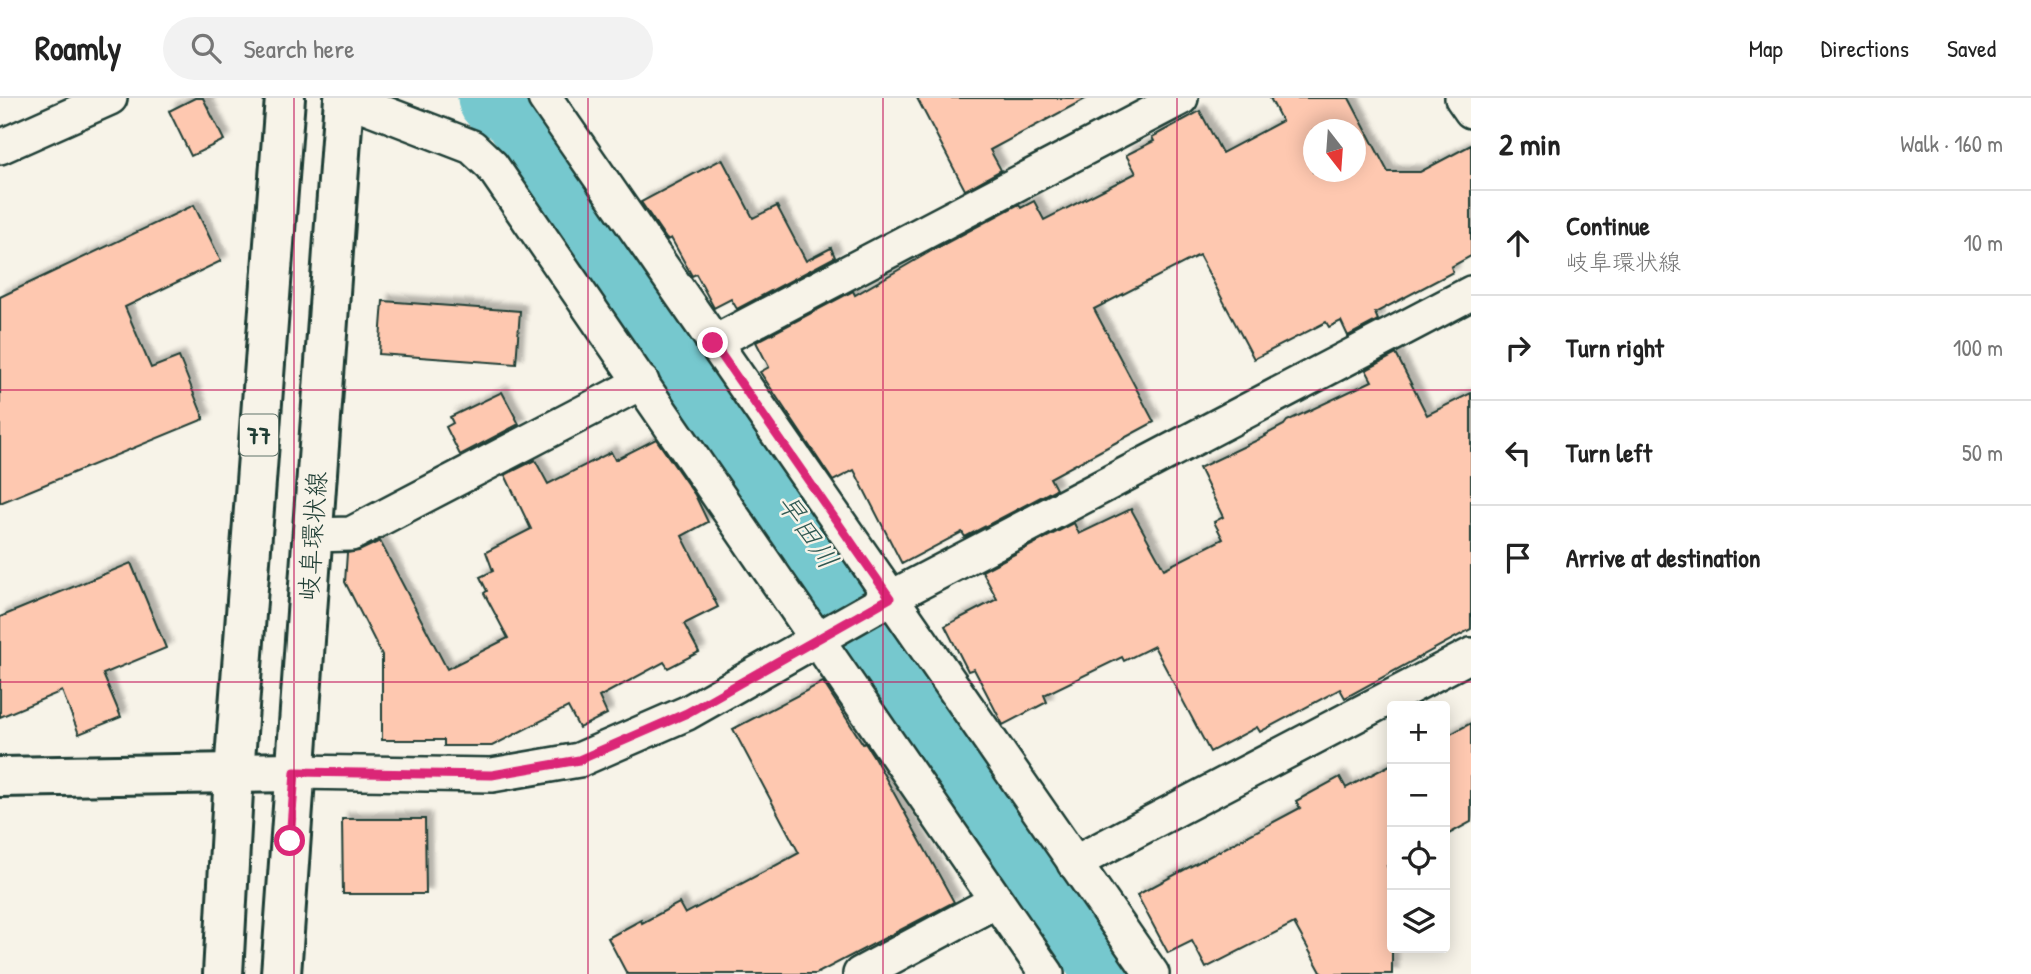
<!DOCTYPE html>
<meta charset="utf-8">
<style>
:root{--surface:#fff;--page:#f2f2f2;--text:#222;--muted:#767676;--line:#e0e0e0}
body{margin:0;font-family:"Patrick Hand","Klee One",sans-serif;background:var(--page);color:var(--text)}
.controls{position:absolute;right:21px;bottom:21px;display:grid;overflow:hidden;border-radius:7px;box-shadow:0 4px 18px #0003}
.controls button{width:63px;height:63px;display:grid;place-items:center;padding:0;border:0;border-bottom:2px solid var(--line);background:var(--surface);color:var(--text);font:35px sans-serif}
.compass{position:absolute;left:1303px;top:21px;width:63px;height:63px;border-radius:50%;background:var(--surface);box-shadow:0 4px 18px #0003;rotate:163deg}
.stop{position:absolute;width:21px;height:21px;margin:-16px;border:5px solid #db2777;border-radius:50%;background:#fff}
.stop.end{background:#db2777;border-color:#fff;box-shadow:0 2px 7px #0008}
.list{margin:0;padding:0;list-style:none}
h2{display:flex;justify-content:space-between;align-items:center;height:91px;margin:0;padding:0 28px;font-size:30px}
h2 small{font-size:23px;font-weight:400;color:var(--muted)}
.list li{display:grid;grid-template-columns:46px 1fr auto;gap:21px;align-items:center;box-sizing:border-box;height:105px;padding:0 28px;border-top:2px solid var(--line)}
.list b{display:block;font-size:26px;white-space:nowrap}
.list p{margin:0;font-size:23px;white-space:nowrap;color:var(--muted)}
.list em{font-size:23px;font-style:normal;color:var(--muted)}
.icon{flex:none;width:38px;height:38px;fill:none;stroke:currentColor;stroke-width:2;stroke-linecap:round;stroke-linejoin:round}
.map{position:relative;flex:none;width:1471px;height:876px;overflow:hidden}
header{display:flex;align-items:center;gap:42px;box-sizing:border-box;height:98px;padding:0 35px;background:var(--surface);border-bottom:2px solid var(--line)}
header strong{font-size:33px}
nav{display:flex;gap:38px;margin-inline-start:auto;font-size:24px}
.search{width:490px;height:63px;background:var(--page);display:flex;align-items:center;gap:18px;box-sizing:border-box;padding:0 24px;border-radius:38px;color:var(--muted);font-size:26px}
main{display:flex}
aside{flex:1;background:var(--surface)}
.map>svg:first-child{display:block}
.lines{fill:none;stroke-linecap:round;stroke-linejoin:round}
.river{stroke:#76c8ce;stroke-width:75}
.building{fill:#fec8b0;stroke:#1f3d34;stroke-width:2;fill-rule:evenodd;filter:url(#shadow)}
.street-casing{stroke:#1f3d34;stroke-width:38}
.secondary-casing{stroke:#1f3d34;stroke-width:44}
.primary-casing{stroke:#1f3d34;stroke-width:44}
.street{stroke:#f7f3e8;stroke-width:33}
.secondary{stroke:#f7f3e8;stroke-width:38}
.primary{stroke:#f7f3e8;stroke-width:38}
.route{stroke:#db2777;stroke-width:9}
.grid{fill:none;stroke:#c2185b;stroke-width:2;stroke-opacity:0.55}
.labels{text-anchor:middle;dominant-baseline:central;stroke-width:5;stroke-linejoin:round;paint-order:stroke}
.shield{fill:#f7f3e8;stroke:#60746a;stroke-width:2}
.shield-label{font-size:24px;font-weight:bold;fill:#1f3d34}
.street-label{font-size:26px;fill:#1f3d34;stroke:#f7f3e8}
.water-label{font-size:28px;font-style:italic;fill:#305953;stroke:#f7f3e8}
</style>
<header>
<strong>Roamly</strong>
<div class="search"><svg class="icon" aria-label="search" viewBox="0 0 24 24"><circle cx="10" cy="10" r="6"/><path d="M15 15l6 6"/></svg>Search here</div>
<nav><a>Map</a><a>Directions</a><a>Saved</a></nav>
</header>
<main>
<div class="map">
<svg width="1471" height="876" viewBox="0 0 1471 876">
<defs>
<filter id="shadow"><feDropShadow dx="6" dy="-6" stdDeviation="2" flood-color="#0004"/></filter>
</defs>
<rect width="100%" height="100%" fill="#f7f3e8"/>
<filter id="ink" filterUnits="userSpaceOnUse"><feTurbulence type="fractalNoise" baseFrequency=".0143" numOctaves="2"/><feDisplacementMap in="SourceGraphic" scale="14" xChannelSelector="R" yChannelSelector="G"/><feConvolveMatrix kernelMatrix="1 2 1 2 8 2 1 2 1" color-interpolation-filters="sRGB"/></filter>
<g filter="url(#ink)">
<g class="lines">
<polyline class="river" points="495,0 516,9 1113,876"/>
</g>
<g class="building">
<polygon points="195,0 203,0 224,42 191,58 169,13"/>
<polygon points="917,0 1087,0 990,52 1001,72 965,92"/>
<path d="M1270,0H1349L1388,74H1420L1471,47V158L1451,169L1453,174L1375,215L1378,222L1348,238L1341,223L1329,229L1326,224L1254,261L1199,157L1094,211L1154,324L1050,380L1056,391L965,439L962,434L902,466L854,372L833,383L760,274L769,269L756,244L853,193L855,197L933,152L1019,106L1021,110L1034,103L1044,122L1136,75L1126,57L1154,43L1152,39L1200,13L1222,55L1282,23ZM1313,32H1355V74H1313Z"/>
<polygon points="722,61 753,120 777,108 806,163 831,150 835,159 737,211 731,201 714,210 696,176 692,178 671,140 667,142 641,104"/>
<polygon points="194,107 221,163 125,209 151,270 179,259 204,321 0,405 0,199"/>
<polygon points="383,203 520,213 516,266 379,256"/>
<polygon points="1396,256 1427,317 1471,295 1471,531 1345,600 1340,591 1260,634 1257,629 1210,654 1154,548 1124,563 1122,559 1044,597 1047,604 1003,627 974,571 968,573 945,528 997,501 982,473 1074,425 1079,436 1131,411 1164,471 1223,441 1214,424 1223,419 1199,370 1266,338 1265,337 1284,327 1287,323 1372,283 1366,272"/>
<polygon points="502,294 519,326 460,357 446,329 453,325 450,319"/>
<polygon points="656,341 695,397 708,424 682,438 718,509 684,526 699,554 668,570 664,564 599,599 607,616 579,630 568,609 492,648 444,648 444,642 382,642 382,557 345,484 347,455 359,453 380,443 447,571 508,540 484,495 487,493 480,479 493,473 486,454 531,431 505,377 535,362 548,386 611,354 615,362"/>
<polygon points="131,465 166,550 103,576 121,619 79,636 62,593 0,619 0,519"/>
<polygon points="823,584 863,646 865,645 874,659 954,804 816,876 627,876 608,840 641,822 642,825 679,805 685,816 799,755 733,631"/>
<polygon points="1471,625 1471,724 1445,738 1445,639"/>
<polygon points="1392,666 1392,766 1387,768 1392,778 1392,876 1322,876 1294,825 1206,870 1192,843 1168,855 1137,797 1300,710 1296,703 1340,679 1346,690"/>
<polygon points="342,721 425,721 426,796 343,796"/>
</g>
<g class="lines">
<g class="street-casing">
<g id="street">
<polyline points="345,0 472,49 492,68 1047,876"/>
<polyline points="545,0 1152,876"/>
<polyline points="1462,0 1471,13"/>
<polyline points="0,49 110,0"/>
<polyline points="713,245 1181,0"/>
<polyline points="312,437 351,436 642,284"/>
<polyline points="295,674 492,677 579,662 687,615 890,500 1471,195"/>
<polyline points="1074,765 1471,557"/>
<polyline points="860,876 996,803"/>
</g>
</g>
<g class="secondary-casing">
<polyline id="secondary" points="0,679 295,674"/>
</g>
<g class="primary-casing">
<g id="primary">
<polyline points="223,876 234,675 285,0"/>
<polyline points="281,876 344,0"/>
</g>
</g>
<use href="#street" class="street"/>
<use href="#secondary" class="secondary"/>
<use href="#primary" class="primary"/>
</g>
</g>
<g class="lines" filter="url(#ink)">
<polyline class="route" points="290,743 295,674 492,677 579,662 687,615 890,500 713,245"/>
</g>
<path class="grid" d="M294,0V876M588,0V876M883,0V876M1177,0V876M0,292H1471M0,584H1471"/>
<g class="labels">
<rect class="shield" x="240" y="316.5" width="38" height="41" rx="5"/>
<g class="shield-label">
<text x="259" y="337">77</text>
</g>
<g class="street-label">
<text transform="translate(312 438) rotate(-86)">岐阜環状線</text>
</g>
<g class="water-label">
<text transform="translate(808 433) rotate(55)">早田川</text>
</g>
</g>
</svg>
<div class="controls">
<button>+</button>
<button>−</button>
<button><svg class="icon" aria-label="locate" viewBox="0 0 24 24"><circle cx="12" cy="12" r="6"/><path d="M12 2v4M12 18v4M2 12h4M18 12h4"/></svg></button>
<button><svg class="icon" aria-label="layers" viewBox="0 0 24 24"><path d="M12 4l9 5-9 5-9-5zM3 14l9 5 9-5"/></svg></button>
</div>
<svg class="compass" viewBox="-18 -18 36 36"><path d="M0-13l5 13h-10z" fill="#e53935"/><path d="M0 13l5-13h-10z" fill="#767676"/></svg>
<div class="stop" style="left:290px;top:743px"></div>
<div class="stop end" style="left:713px;top:245px"></div>
</div>
<aside>
<h2>2 min<small>Walk · 160 m</small></h2>
<ul class="list">
<li><svg class="icon" aria-label="ahead" viewBox="0 0 24 24"><path d="M12 20V5M6 11l6-6 6 6"/></svg><div><b>Continue</b><p>岐阜環状線</p></div><em>10 m</em></li>
<li><svg class="icon" aria-label="right" viewBox="0 0 24 24"><path d="M7 20v-9h11M14 6l5 5-5 5"/></svg><div><b>Turn right</b></div><em>100 m</em></li>
<li><svg class="icon" aria-label="left" viewBox="0 0 24 24"><path d="M17 20v-9H6M10 6l-5 5 5 5"/></svg><div><b>Turn left</b></div><em>50 m</em></li>
<li><svg class="icon" aria-label="arrive" viewBox="0 0 24 24"><path d="M6 21V4h12l-3 4 3 4H6"/></svg><div><b>Arrive at destination</b></div></li>
</ul>
</aside>
</main>
